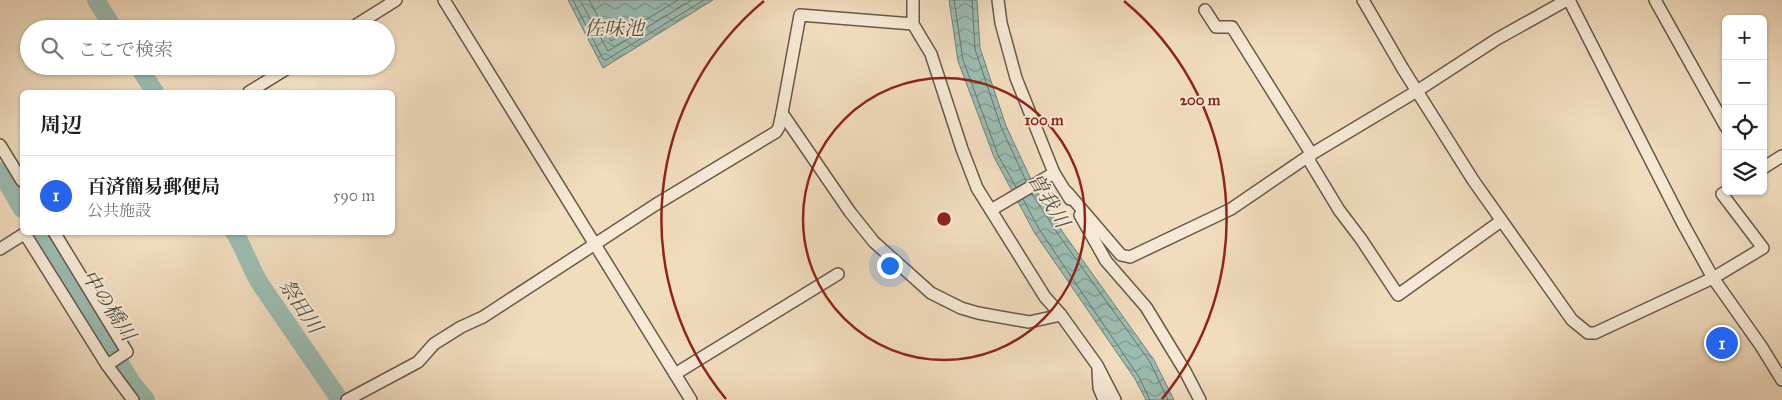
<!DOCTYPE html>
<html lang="ja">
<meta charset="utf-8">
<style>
:root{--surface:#fff;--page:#f6f6f6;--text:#222;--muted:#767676;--line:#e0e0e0;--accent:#2563eb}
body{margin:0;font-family:"IM FELL Great Primer","Noto Serif JP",serif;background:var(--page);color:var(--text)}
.controls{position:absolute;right:15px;top:15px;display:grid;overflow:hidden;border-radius:8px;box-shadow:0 1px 4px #0004}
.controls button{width:45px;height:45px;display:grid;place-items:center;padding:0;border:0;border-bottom:1px solid var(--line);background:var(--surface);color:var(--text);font:25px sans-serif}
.you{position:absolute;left:889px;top:265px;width:18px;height:18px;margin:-12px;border:4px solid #fff;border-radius:50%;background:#1a73e8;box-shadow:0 0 0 8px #1a73e833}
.badge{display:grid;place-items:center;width:32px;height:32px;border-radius:50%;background:var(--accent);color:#fff;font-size:16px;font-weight:700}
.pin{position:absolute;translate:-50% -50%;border:2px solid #fff;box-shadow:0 1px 5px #0006}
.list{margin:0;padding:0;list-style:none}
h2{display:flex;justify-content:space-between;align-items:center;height:65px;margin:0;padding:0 20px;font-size:21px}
h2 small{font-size:16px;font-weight:400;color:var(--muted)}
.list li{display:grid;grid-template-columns:32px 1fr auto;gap:15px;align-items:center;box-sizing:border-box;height:80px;padding:0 20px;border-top:1px solid var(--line)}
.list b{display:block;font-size:19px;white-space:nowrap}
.list p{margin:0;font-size:16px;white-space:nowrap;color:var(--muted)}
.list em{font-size:16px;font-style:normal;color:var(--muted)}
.icon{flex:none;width:28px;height:28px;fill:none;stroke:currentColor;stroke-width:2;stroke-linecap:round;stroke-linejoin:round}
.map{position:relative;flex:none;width:1782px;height:400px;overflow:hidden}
.search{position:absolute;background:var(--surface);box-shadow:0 1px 4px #0004;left:20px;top:20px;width:375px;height:55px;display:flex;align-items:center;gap:12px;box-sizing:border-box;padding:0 18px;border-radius:28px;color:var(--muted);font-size:19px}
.panel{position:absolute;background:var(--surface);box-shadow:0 1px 4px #0004;left:20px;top:90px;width:375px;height:145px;border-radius:8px}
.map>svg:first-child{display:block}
.water{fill:url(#water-waves);stroke:#738378}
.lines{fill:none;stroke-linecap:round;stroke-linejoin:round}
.shore{stroke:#6a756a;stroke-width:1}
.river{stroke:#9bbcb1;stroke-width:18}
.minor-casing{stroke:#665a4a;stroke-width:14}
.minor{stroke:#f6e8d5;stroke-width:11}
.ring{fill:none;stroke:#8f2418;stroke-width:2.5}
.labels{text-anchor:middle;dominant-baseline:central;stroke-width:4;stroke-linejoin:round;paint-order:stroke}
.water-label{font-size:20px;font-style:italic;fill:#515246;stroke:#f6e8d5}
.centre{fill:#8f2418;stroke:#f6e8d5;stroke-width:2.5}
.ring-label{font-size:15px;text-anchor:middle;font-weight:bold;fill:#8f2418;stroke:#f6e8d5;stroke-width:4;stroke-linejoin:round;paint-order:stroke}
</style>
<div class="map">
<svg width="1782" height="400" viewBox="0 0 1782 400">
<defs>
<pattern id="water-waves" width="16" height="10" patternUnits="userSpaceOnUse" patternTransform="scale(1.25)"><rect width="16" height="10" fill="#9bbcb1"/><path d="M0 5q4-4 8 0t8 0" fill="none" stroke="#7f9990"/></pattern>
</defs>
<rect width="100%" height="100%" fill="#f1dcbe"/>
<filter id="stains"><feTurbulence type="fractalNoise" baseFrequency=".004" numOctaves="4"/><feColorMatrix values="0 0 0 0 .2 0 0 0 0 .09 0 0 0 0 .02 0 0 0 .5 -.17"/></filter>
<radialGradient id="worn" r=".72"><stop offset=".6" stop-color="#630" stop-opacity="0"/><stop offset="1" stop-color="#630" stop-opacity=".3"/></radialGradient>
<g class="water">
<polygon points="568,0 713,0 603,68"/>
<polygon points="949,0 977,0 980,48 1006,126 1036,190 1064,234 1154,360 1174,400 1146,400 1135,379 1034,232 994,157 958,61"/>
</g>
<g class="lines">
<g class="shore">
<polyline points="573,0 603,59 606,60 704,0"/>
<polyline points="580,0 608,51 692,0"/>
<polyline points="589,0 611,41 678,0"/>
<polyline points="954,0 963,60 998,155 1016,187"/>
<polyline points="972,0 975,49 1001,127 1026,181"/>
<polyline points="1032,194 1060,237 1150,362 1168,400"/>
<polyline points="1023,199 1039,229 1139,377 1150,400"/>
</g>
<g class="river">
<polyline points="96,0 114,29"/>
<polyline points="138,66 155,92"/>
<polyline points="0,171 22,209"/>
<polyline points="37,232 133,384 146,400"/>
<path d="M234,232C245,249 250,268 261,285L340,400"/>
</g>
<g class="minor-casing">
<g id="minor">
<polyline points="444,0 691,400"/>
<polyline points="913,0 913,24 931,54 962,149 977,188 1045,297 1061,315 1097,365 1115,400"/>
<polyline points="998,0 1001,23 1016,78 1054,173 1070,199"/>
<polyline points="1363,0 1403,69 1473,180 1572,320 1588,333 1595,333 1713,278 1763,248 1722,194 1727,191"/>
<polyline points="1569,0 1682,222 1713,278 1761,346 1782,380"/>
<polyline points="1655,0 1726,127"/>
<polyline points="1205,10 1216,27 1232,27 1309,150 1310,162 1339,210 1361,239 1398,295 1501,221"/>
<polyline points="350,29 396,0"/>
<polyline points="249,92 291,66"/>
<polyline points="782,113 850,212 874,242 931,293 961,308 978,313 1029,322 1061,315"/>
<polyline points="0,145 22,181"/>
<polyline points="1763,168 1782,156"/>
<polyline points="1067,192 1121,255 1130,257 1231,209 1310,155 1417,91 1497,39 1567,0"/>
<polyline points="991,210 1054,173"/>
<polyline points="1080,215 1106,261 1146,307 1185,371 1200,400"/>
<polyline points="54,232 127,352 107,365"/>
<polyline points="25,234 107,365 133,400"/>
<polyline points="0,249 27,232"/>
<polyline points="1098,370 1099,388 1104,400"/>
<polyline points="675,374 838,274"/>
<polyline points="347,400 418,362 434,344 461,327 483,317 655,205 776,132 779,127 782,113 800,15 913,24"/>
</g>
</g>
<use href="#minor" class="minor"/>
</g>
<g class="ring">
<circle cx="944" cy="219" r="141"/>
<path d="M726 399A283 283 0 0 1 764 1M1124 1A283 283 0 0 1 1162 399"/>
</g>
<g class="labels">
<g class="water-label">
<text x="614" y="28">佐味池</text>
<text transform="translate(1049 200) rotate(59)">曽我川</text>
<text transform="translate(109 305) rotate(57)">中の橋川</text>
<text transform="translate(301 306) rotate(56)">祭田川</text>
</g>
</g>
<circle cx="944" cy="219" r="8" class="centre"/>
<g class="ring-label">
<text x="1200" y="105">200 m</text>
<text x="1044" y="125">100 m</text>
</g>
<rect width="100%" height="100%" filter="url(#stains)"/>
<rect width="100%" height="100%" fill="url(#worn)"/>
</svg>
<div class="controls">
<button>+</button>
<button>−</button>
<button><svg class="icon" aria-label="locate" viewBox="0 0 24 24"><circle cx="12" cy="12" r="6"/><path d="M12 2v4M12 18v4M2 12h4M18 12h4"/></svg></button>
<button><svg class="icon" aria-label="layers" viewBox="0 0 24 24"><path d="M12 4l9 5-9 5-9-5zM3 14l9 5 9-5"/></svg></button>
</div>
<div class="you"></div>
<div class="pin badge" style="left:1722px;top:343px">1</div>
<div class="search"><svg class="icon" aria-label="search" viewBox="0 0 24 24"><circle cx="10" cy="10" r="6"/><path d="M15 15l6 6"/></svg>ここで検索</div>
<section class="panel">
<h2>周辺<small></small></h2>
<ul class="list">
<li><span class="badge">1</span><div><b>百済簡易郵便局</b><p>公共施設</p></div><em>590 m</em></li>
</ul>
</section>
</div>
